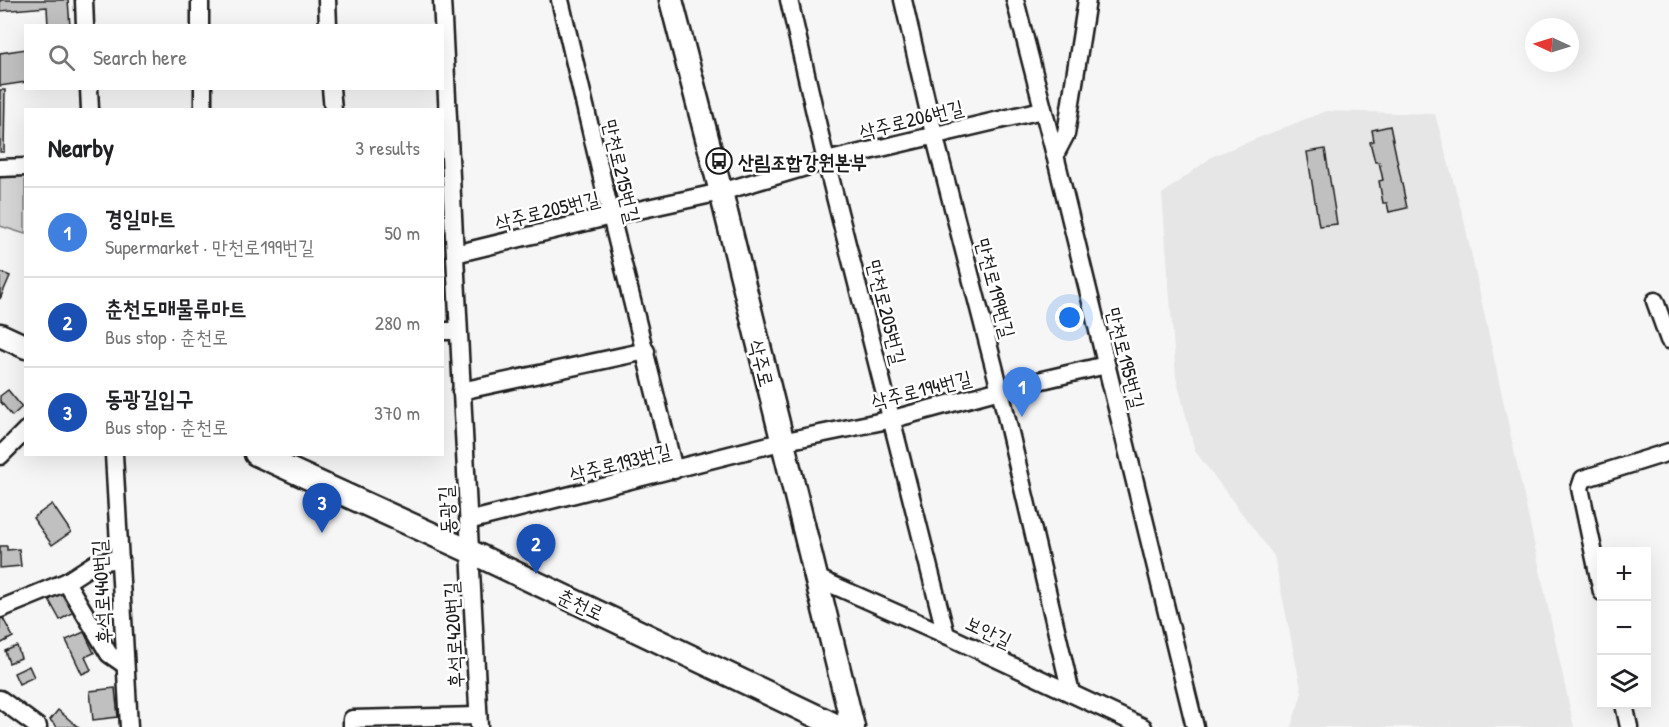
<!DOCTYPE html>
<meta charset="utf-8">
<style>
:root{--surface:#fff;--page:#f6f6f6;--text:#202124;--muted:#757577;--line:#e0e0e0;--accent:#1c1c1c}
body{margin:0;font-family:"Patrick Hand","Poor Story",sans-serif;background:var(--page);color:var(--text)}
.controls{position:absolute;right:18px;bottom:18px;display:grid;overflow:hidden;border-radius:0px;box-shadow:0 6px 24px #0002}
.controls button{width:54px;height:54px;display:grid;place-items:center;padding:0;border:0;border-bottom:2px solid var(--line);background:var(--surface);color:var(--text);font:30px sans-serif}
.compass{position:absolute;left:1525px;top:18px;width:54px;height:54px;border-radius:50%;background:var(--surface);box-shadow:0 6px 24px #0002;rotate:274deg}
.you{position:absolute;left:1070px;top:318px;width:21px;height:21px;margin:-15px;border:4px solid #fff;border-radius:50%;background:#1a73e8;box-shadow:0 0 0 9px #1a73e833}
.badge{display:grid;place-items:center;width:39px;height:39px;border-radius:50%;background:var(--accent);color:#fff;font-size:20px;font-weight:700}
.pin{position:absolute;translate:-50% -50px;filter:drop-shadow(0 2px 3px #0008)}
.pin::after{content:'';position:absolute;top:32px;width:21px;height:18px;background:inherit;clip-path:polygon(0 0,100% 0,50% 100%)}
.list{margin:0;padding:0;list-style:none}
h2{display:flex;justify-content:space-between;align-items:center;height:78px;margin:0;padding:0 24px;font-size:26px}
h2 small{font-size:20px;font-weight:400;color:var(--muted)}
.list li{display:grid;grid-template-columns:39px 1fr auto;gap:18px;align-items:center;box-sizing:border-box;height:90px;padding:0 24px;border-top:2px solid var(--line)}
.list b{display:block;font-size:22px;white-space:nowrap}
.list p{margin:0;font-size:20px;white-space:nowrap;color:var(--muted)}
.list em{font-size:20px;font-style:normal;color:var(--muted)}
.icon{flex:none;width:33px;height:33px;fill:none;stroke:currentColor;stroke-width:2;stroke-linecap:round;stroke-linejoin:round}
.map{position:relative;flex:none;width:1669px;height:727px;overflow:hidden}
.search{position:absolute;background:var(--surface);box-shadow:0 6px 24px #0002;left:24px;top:24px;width:420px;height:66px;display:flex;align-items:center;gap:15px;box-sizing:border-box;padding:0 21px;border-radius:0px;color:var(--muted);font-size:22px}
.panel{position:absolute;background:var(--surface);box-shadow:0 6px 24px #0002;left:24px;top:108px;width:420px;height:348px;border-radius:0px}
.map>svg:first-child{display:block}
.built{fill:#e6e6e6}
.green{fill:#d6d6d6;stroke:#797979;stroke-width:1.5}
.building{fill:#c0c0c0;stroke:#1c1c1c;stroke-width:1.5}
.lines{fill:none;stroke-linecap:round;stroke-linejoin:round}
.street-casing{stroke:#1c1c1c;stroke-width:21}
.secondary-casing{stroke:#1c1c1c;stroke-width:27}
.street{stroke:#fff;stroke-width:16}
.secondary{stroke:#fff;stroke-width:22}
.labels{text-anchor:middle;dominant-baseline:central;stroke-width:5;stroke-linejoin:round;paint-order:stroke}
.street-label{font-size:20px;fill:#1c1c1c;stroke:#fff}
.poi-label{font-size:20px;font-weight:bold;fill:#1c1c1c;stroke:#fff;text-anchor:start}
</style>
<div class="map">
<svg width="1669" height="727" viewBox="0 0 1669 727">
<rect width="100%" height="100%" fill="#f6f6f6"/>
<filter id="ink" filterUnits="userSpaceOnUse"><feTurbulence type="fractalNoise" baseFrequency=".0167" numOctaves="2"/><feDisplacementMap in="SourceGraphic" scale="12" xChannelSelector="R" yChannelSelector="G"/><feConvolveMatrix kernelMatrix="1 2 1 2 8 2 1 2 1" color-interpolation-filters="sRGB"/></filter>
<g filter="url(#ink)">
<polygon class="built" points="1326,111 1435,114 1464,220 1574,727 1291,727 1302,693 1274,556 1195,451 1176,377 1162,194 1213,156"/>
<polygon class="green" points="25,175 25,234 0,226 0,176"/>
<g class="building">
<polygon points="0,0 68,0 70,26 48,26 47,7 0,11"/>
<polygon points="26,49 26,82 0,86 0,53"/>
<polygon points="0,90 5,90 4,152 0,152"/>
<polygon points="1390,126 1407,208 1389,212 1387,203 1383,203 1379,181 1383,180 1379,162 1375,162 1370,142 1374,141 1372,130"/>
<polygon points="1325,149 1337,224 1319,226 1307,152"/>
<polygon points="0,272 10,276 0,299"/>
<polygon points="8,390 22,407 12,416 0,401 0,396"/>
<polygon points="52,504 71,532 52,545 33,518"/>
<polygon points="0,546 7,546 7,550 19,549 21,566 0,568"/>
<polygon points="63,591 75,611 60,620 49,600"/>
<polygon points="0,613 13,637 0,644"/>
<polygon points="84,632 94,653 85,657 91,670 82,674 66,640"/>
<polygon points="17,646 21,658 9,663 5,651"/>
<polygon points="29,666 34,677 19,684 14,673"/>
<polygon points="115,688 118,717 93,720 90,691"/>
<polygon points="58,710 78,727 57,727 50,720"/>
</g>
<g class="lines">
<g class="street-casing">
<g id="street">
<polyline points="84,0 85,26"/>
<polyline points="200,0 200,26"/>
<polyline points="327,0 328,26"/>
<polyline points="442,0 479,727"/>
<polyline points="560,0 611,216 674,470"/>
<polyline points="789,0 826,161 946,635"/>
<polyline points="903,0 934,134 1000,390 1071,693"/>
<polyline points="1015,0 1055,155 1195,727"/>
<polyline points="89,88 90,110"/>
<polyline points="203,88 203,110"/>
<polyline points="331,88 333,110"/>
<polyline points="1055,155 1066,134 1087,0"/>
<polyline points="0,168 26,167"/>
<polyline points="455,254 611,216 721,192 826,161 1042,110"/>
<polyline points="1655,301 1669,340"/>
<polyline points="442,331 458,331"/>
<polyline points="461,391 646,351"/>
<polyline points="114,454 129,727"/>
<polyline points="0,456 26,430"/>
<polyline points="468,521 781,442 893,419 1000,390 1106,365"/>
<polyline points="815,577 946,635 1143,727"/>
<polyline points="66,582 109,654 125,665"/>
<polyline points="1602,592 1580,488 1583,479 1669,452"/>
<polyline points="0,609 66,582 94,564 120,558"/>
<polyline points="0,699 38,727"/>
<polyline points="1624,704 1629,727"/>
<polyline points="352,727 352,719 478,716"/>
</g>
</g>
<g class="secondary-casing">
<g id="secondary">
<polyline points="671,0 721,192 853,727"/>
<polyline points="0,335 26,347"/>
<polyline points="256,454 469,551 839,727"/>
</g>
</g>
<use href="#street" class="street"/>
<use href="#secondary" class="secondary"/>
</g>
</g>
<defs>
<g id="bus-ring" transform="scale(1.35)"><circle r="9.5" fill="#fff" stroke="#1c1c1c" stroke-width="1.5"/><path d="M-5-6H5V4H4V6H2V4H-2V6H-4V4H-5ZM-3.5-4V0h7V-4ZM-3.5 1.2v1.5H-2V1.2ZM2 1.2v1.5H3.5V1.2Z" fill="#1c1c1c"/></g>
</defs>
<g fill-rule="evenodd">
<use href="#bus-ring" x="719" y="161"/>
</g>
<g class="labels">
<g class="street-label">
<text transform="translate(911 119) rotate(-14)">삭주로206번길</text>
<text transform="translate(622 171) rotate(77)">만천로215번길</text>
<text transform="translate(547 210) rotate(-14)">삭주로205번길</text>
<text transform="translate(996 288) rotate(75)">만천로199번길</text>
<text transform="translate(887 312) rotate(76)">만천로205번길</text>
<text transform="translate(1126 358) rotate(76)">만천로195번길</text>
<text transform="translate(762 363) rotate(76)">삭주로</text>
<text transform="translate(921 389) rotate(-14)">삭주로194번길</text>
<text transform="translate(620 462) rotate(-14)">삭주로193번길</text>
<text transform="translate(446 510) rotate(-93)">동광길</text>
<text transform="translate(101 592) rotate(-93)">후석로440번길</text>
<text transform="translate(581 604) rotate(25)">춘천로</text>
<text transform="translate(989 631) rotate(25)">보안길</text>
<text transform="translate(453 635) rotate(-93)">후석로420번길</text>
</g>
<g class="poi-label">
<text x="738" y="161">산림조합강원본부</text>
</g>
</g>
</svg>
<div class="controls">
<button>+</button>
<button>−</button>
<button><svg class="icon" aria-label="layers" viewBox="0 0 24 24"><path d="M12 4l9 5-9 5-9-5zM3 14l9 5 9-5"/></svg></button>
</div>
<svg class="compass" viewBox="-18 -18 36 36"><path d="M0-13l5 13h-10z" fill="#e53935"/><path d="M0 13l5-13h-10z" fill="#757577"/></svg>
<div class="you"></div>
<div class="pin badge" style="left:1022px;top:417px;background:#3f7fe0">1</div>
<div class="pin badge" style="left:536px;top:574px;background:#1a4fb4">2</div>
<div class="pin badge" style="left:322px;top:533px;background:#1a4fb4">3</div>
<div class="search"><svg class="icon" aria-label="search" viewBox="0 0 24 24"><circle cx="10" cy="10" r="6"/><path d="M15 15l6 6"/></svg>Search here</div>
<section class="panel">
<h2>Nearby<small>3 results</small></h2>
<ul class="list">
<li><span class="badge" style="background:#3f7fe0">1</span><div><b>경일마트</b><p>Supermarket · 만천로199번길</p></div><em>50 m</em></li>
<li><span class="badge" style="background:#1a4fb4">2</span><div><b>춘천도매물류마트</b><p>Bus stop · 춘천로</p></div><em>280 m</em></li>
<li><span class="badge" style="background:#1a4fb4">3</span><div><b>동광길입구</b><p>Bus stop · 춘천로</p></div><em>370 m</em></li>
</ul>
</section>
</div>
